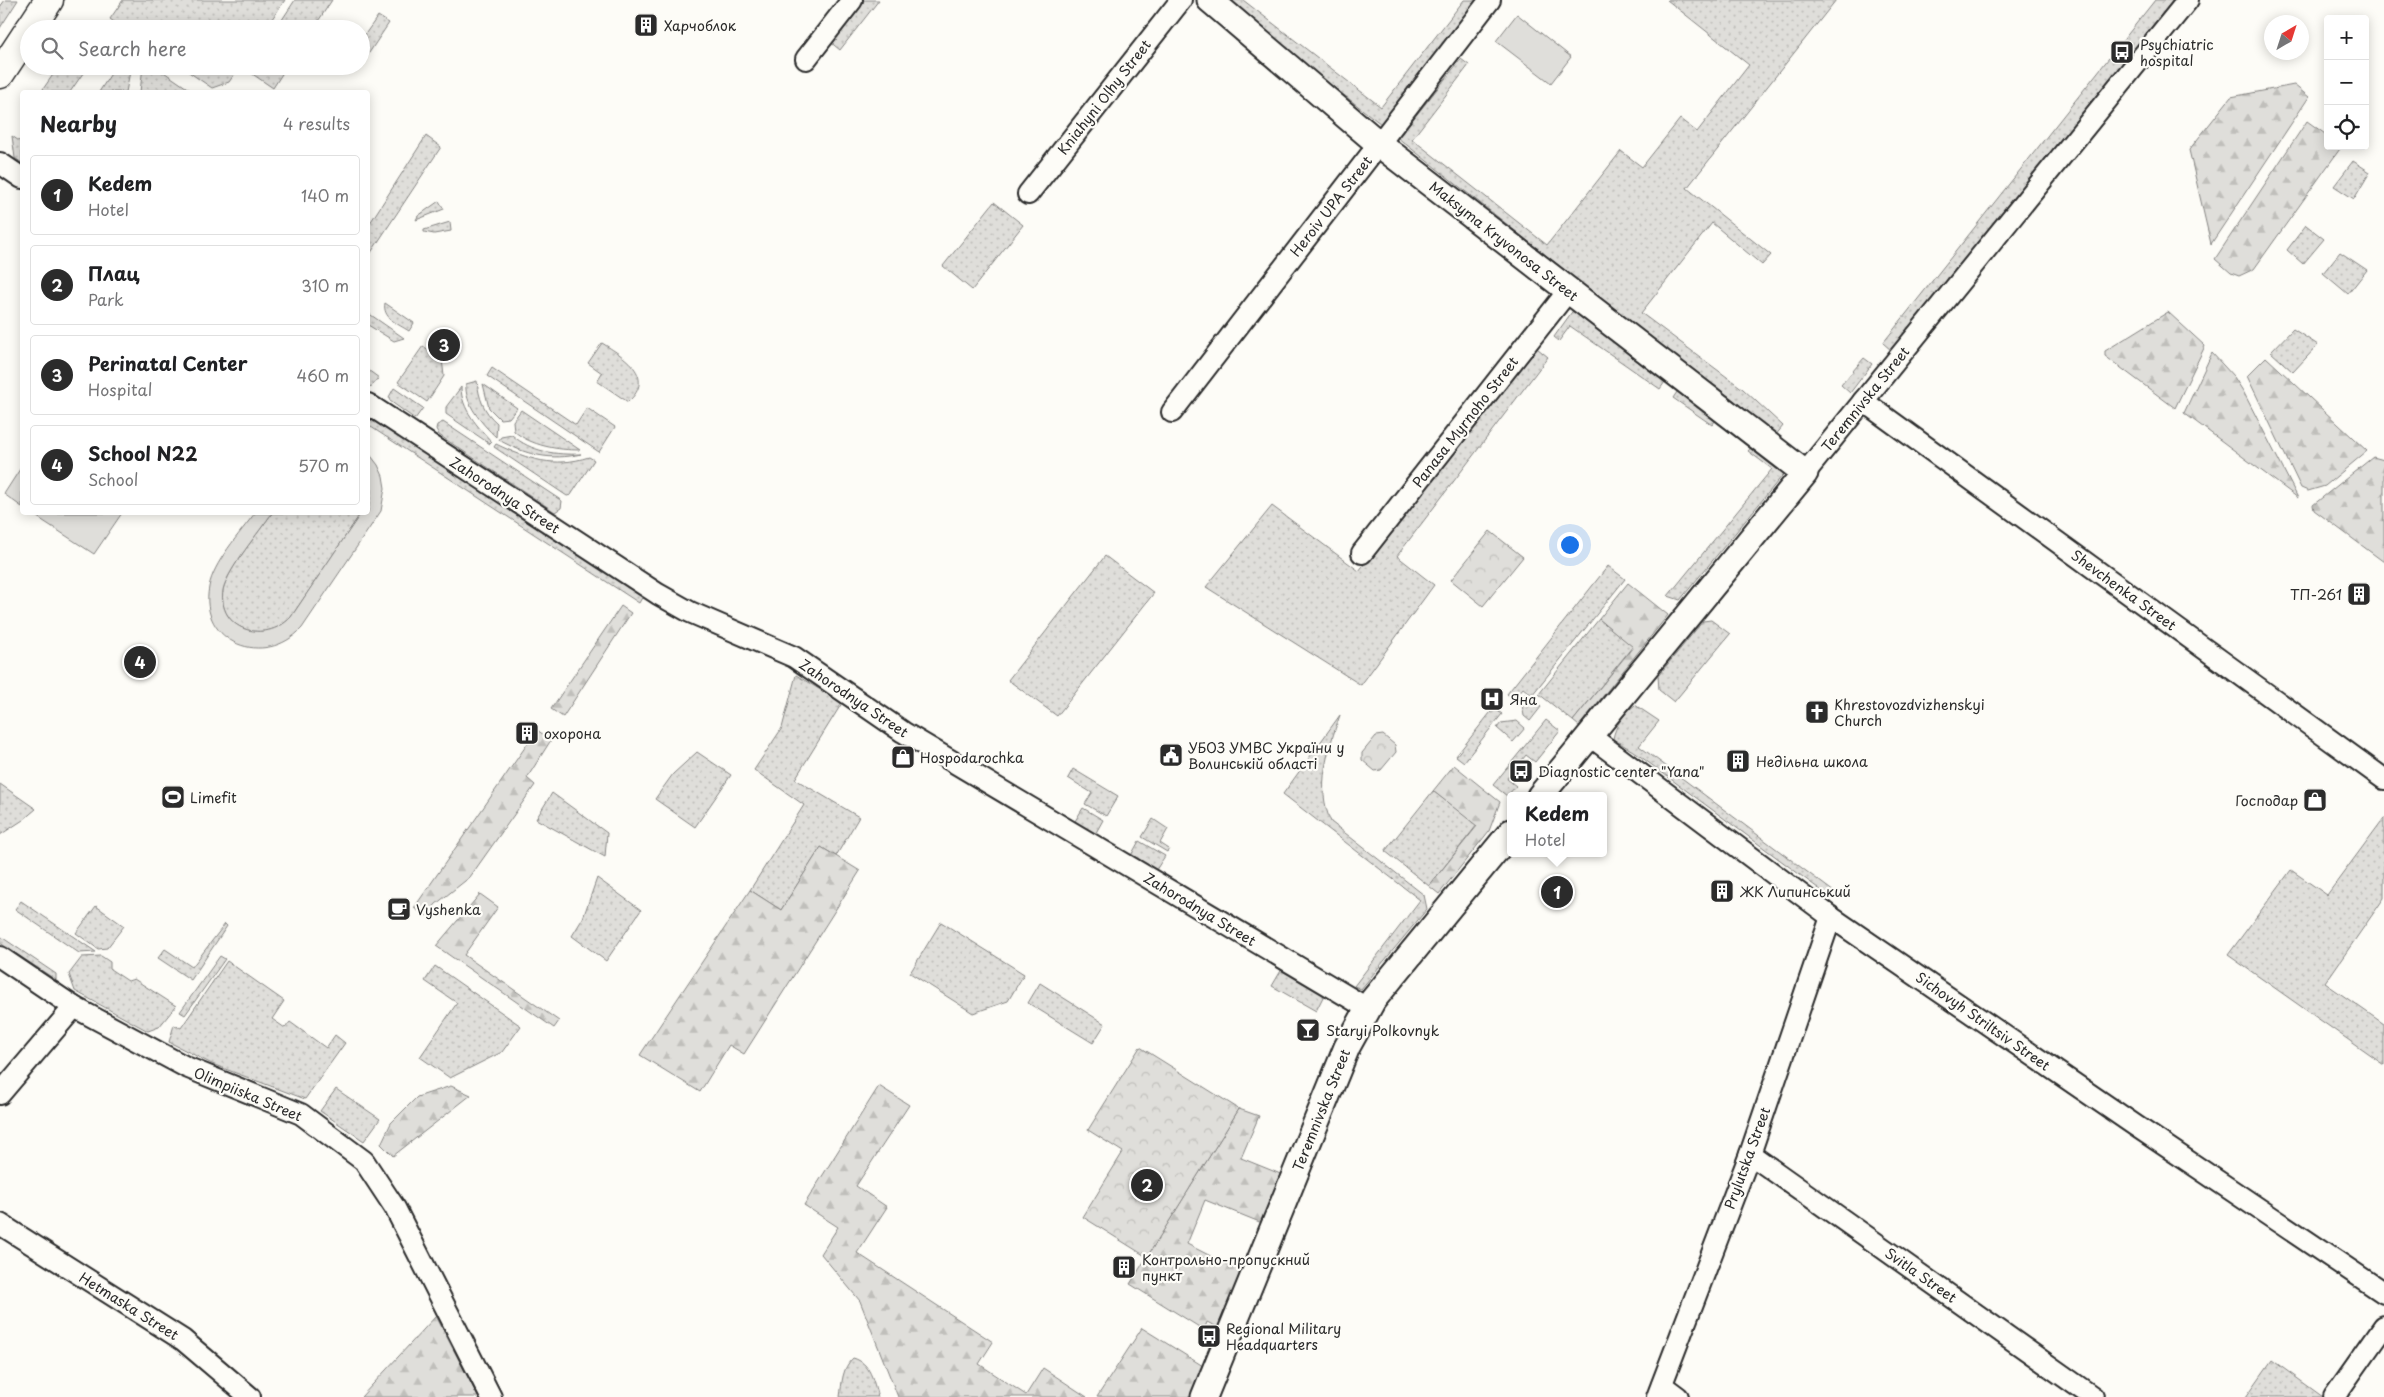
<!DOCTYPE html>
<meta charset="utf-8">
<style>
:root{--surface:#fff;--page:#f2f2f2;--text:#202124;--muted:#757577;--line:#e0e0e0;--accent:#2b2b2b}
body{margin:0;font-family:"Playpen Sans",sans-serif;background:var(--page);color:var(--text)}
.controls{position:absolute;right:15px;top:15px;display:grid;overflow:hidden;border-radius:5px;box-shadow:0 2px 12px #0003}
.controls button{width:45px;height:45px;display:grid;place-items:center;padding:0;border:0;border-bottom:1px solid var(--line);background:var(--surface);color:var(--text);font:25px sans-serif}
.compass{position:absolute;left:2264px;top:15px;width:45px;height:45px;border-radius:50%;background:var(--surface);box-shadow:0 2px 12px #0003;rotate:39deg}
.you{position:absolute;left:1569px;top:544px;width:18px;height:18px;margin:-12px;border:4px solid #fff;border-radius:50%;background:#1a73e8;box-shadow:0 0 0 8px #1a73e833}
.badge{display:grid;place-items:center;width:32px;height:32px;border-radius:50%;background:var(--accent);color:#fff;font-size:16px;font-weight:700}
.pin{position:absolute;translate:-50% -50%;border:2px solid #fff;box-shadow:0 1px 5px #0006}
.popup{position:absolute;left:1507px;top:792px;width:100px;height:65px;box-sizing:border-box;display:grid;place-content:center;border-radius:5px;background:var(--surface);filter:drop-shadow(0 1px 4px #0005);font-size:16px;white-space:nowrap;color:var(--muted)}
.popup b{font-size:19px;color:var(--text)}
.popup::after{content:'';position:absolute;left:50%;top:100%;margin-left:-10px;border:10px solid transparent;border-top-color:var(--surface)}
.list{margin:0;padding:0;list-style:none}
h2{display:flex;justify-content:space-between;align-items:center;height:65px;margin:0;padding:0 20px;font-size:21px}
h2 small{font-size:16px;font-weight:400;color:var(--muted)}
.list li{display:grid;grid-template-columns:32px 1fr auto;gap:15px;align-items:center;box-sizing:border-box;height:80px;margin:0 10px 10px;padding:0 10px;border:1px solid var(--line);border-radius:5px}
.list b{display:block;font-size:19px;white-space:nowrap}
.list p{margin:0;font-size:16px;white-space:nowrap;color:var(--muted)}
.list em{font-size:16px;font-style:normal;color:var(--muted)}
.icon{flex:none;width:28px;height:28px;fill:none;stroke:currentColor;stroke-width:2;stroke-linecap:round;stroke-linejoin:round}
.map{position:relative;flex:none;width:2384px;height:1397px;overflow:hidden}
.search{position:absolute;background:var(--surface);box-shadow:0 2px 12px #0003;left:20px;top:20px;width:350px;height:55px;display:flex;align-items:center;gap:12px;box-sizing:border-box;padding:0 18px;border-radius:28px;color:var(--muted);font-size:19px}
.panel{position:absolute;background:var(--surface);box-shadow:0 2px 12px #0003;left:20px;top:90px;width:350px;height:425px;border-radius:5px}
.map>svg:first-child{display:block}
.grass{fill:url(#grass-dots);stroke:#858482}
.forest{fill:url(#forest-firs);stroke:#858482}
.park{fill:url(#park-crowns);stroke:#858482}
.pitch{fill:#dfdeda;stroke:#858482}
.lines{fill:none;stroke-linecap:round;stroke-linejoin:round}
.minor-casing{stroke:#2b2b2b;stroke-width:24}
.tertiary-casing{stroke:#2b2b2b;stroke-width:29}
.secondary-casing{stroke:#2b2b2b;stroke-width:31}
.minor{stroke:#fdfcf7;stroke-width:20}
.tertiary{stroke:#fdfcf7;stroke-width:25}
.secondary{stroke:#fdfcf7;stroke-width:28}
.labels{text-anchor:middle;dominant-baseline:central;stroke-width:4.5;stroke-linejoin:round;paint-order:stroke}
.poi-label{font-size:14px;fill:#2b2b2b;stroke:#fdfcf7;text-anchor:start}
.street-label{font-size:14px;fill:#2b2b2b;stroke:#fdfcf7}
</style>
<div class="map">
<svg width="2384" height="1397" viewBox="0 0 2384 1397">
<defs>
<pattern id="grass-dots" width="8" height="8" patternUnits="userSpaceOnUse" patternTransform="scale(1.25)"><rect width="8" height="8" fill="#dfdeda"/><path d="M2 2h.1M6 6h.1" fill="none" stroke="#c0bfbb" stroke-width="1.8" stroke-linecap="round"/></pattern>
<pattern id="forest-firs" width="22" height="20" patternUnits="userSpaceOnUse" patternTransform="scale(1.25)"><rect width="22" height="20" fill="#dfdeda"/><path d="M5 1l3.5 6h-7zM16 11l3.5 6h-7z" fill="#c0bfbb"/></pattern>
<pattern id="park-crowns" width="20" height="18" patternUnits="userSpaceOnUse" patternTransform="scale(1.25)"><rect width="20" height="18" fill="#dfdeda"/><path d="M2 6a3 3 0 1 1 6 0M12 15a3 3 0 1 1 6 0" fill="none" stroke="#c0bfbb"/></pattern>
</defs>
<rect width="100%" height="100%" fill="#fdfcf7"/>
<filter id="ink" filterUnits="userSpaceOnUse"><feTurbulence type="fractalNoise" baseFrequency=".02" numOctaves="2"/><feDisplacementMap in="SourceGraphic" scale="10" xChannelSelector="R" yChannelSelector="G"/><feConvolveMatrix kernelMatrix="1 2 1 2 8 2 1 2 1" color-interpolation-filters="sRGB"/></filter>
<g filter="url(#ink)">
<g class="grass">
<polygon points="5,0 18,0 0,28 0,7"/>
<polygon points="123,0 285,0 265,29 124,29 110,19"/>
<polygon points="295,0 332,0 313,29 276,29"/>
<polygon points="861,0 879,0 840,50 829,41"/>
<polygon points="1222,0 1243,0 1381,107 1464,0 1478,0 1381,124"/>
<polygon points="1667,0 1836,0 1687,188 1771,255 1762,265 1712,223 1641,313 1743,389 1783,426 1775,436 1734,400 1634,325 1398,138 1461,59 1469,65 1412,139 1547,245 1621,151 1642,167 1680,119 1697,132 1749,65"/>
<polygon points="2155,0 2173,0 1892,351 1883,343"/>
<polygon points="378,16 389,23 361,65 361,40"/>
<polygon points="59,66 88,66 70,92 41,92"/>
<polygon points="111,66 131,66 126,92 99,92 114,69"/>
<polygon points="143,66 155,66 193,92 140,92"/>
<polygon points="180,66 240,66 229,82 212,88"/>
<polygon points="251,66 287,66 273,88 248,71"/>
<polygon points="12,136 22,143 22,163 15,158"/>
<polygon points="426,136 441,147 368,257 368,226"/>
<polygon points="2353,161 2370,172 2354,199 2334,186"/>
<polygon points="439,201 444,209 416,220 418,216"/>
<polygon points="994,202 1023,225 972,290 943,266"/>
<polygon points="450,222 451,231 434,234 424,232 424,230"/>
<polygon points="2306,225 2324,239 2303,264 2287,250"/>
<polygon points="2340,252 2367,270 2348,294 2323,273"/>
<path d="M385,303L414,323L409,331C398,324 382,318 385,303Z"/>
<polygon points="1574,309 1669,376 1660,389 1570,326 1559,341 1554,337"/>
<polygon points="368,313 404,338 394,341 368,325"/>
<polygon points="2293,329 2318,345 2293,372 2271,352"/>
<path d="M602,343C623,356 657,376 628,402L597,381L602,373L588,363Z"/>
<polygon points="1532,344 1548,357 1397,556 1434,585 1361,685 1206,587 1272,506 1359,571"/>
<polygon points="423,346 442,359 444,376 427,402 398,382"/>
<polygon points="1864,358 1872,364 1850,393 1841,385"/>
<polygon points="492,368 576,425 587,408 615,427 599,452 487,376"/>
<polygon points="368,370 379,378 372,386 368,387"/>
<path d="M477,381C479,398 483,411 497,423L496,437C482,424 464,403 466,384Z"/>
<polygon points="483,384 517,408 509,418 500,419 489,408"/>
<polygon points="1681,386 1719,416 1712,425 1673,398"/>
<path d="M461,387C461,409 478,427 492,442L490,444L446,414V407Z"/>
<polygon points="394,388 423,408 415,419 390,401 389,397"/>
<path d="M521,410L580,450C558,450 531,446 514,431L513,421Z"/>
<polygon points="368,412 644,594 639,603 368,425"/>
<polygon points="443,422 559,499 562,501 561,508 555,512 552,510 439,435 436,429 437,425"/>
<path d="M512,435C531,452 556,455 581,454C551,461 526,455 499,440L501,437Z"/>
<path d="M496,444C529,460 554,468 589,457L594,460L571,495L567,496L494,447Z"/>
<polygon points="1754,444 1787,470 1680,600 1668,596 1772,469 1748,451"/>
<path d="M272,513H361L291,617C265,645 217,630 223,590C227,570 260,531 272,513Z"/>
<polygon points="1105,556 1154,593 1057,716 1008,680"/>
<polygon points="1608,566 1625,579 1532,695 1523,688 1514,699 1507,694"/>
<polygon points="1599,619 1633,646 1573,721 1539,694"/>
<polygon points="1711,620 1730,634 1674,702 1659,690 1658,676 1703,621"/>
<polygon points="796,675 842,703 795,779 859,817 836,856 821,847 781,910 750,890 804,805 754,770 782,728"/>
<polygon points="1525,694 1541,707 1530,721 1524,716 1521,699"/>
<path d="M1635,705L1659,721L1639,746L1834,892L1830,897L1633,751L1613,739C1615,726 1624,713 1635,705Z"/>
<polygon points="1494,708 1502,714 1464,762 1456,756"/>
<path d="M1340,715C1328,750 1315,787 1331,822L1424,895L1427,909L1361,989L1354,986L1420,900L1283,794Z"/>
<polygon points="1546,720 1560,731 1535,762 1526,755 1507,779 1516,786 1507,796 1493,785"/>
<polygon points="1517,721 1525,728 1513,742 1497,728 1501,723"/>
<polygon points="697,752 731,775 695,827 655,799 673,774"/>
<polygon points="1073,769 1118,796 1106,816 1085,804 1092,793 1068,778"/>
<polygon points="0,784 36,809 23,820 0,835"/>
<polygon points="1433,791 1477,825 1429,886 1385,851"/>
<polygon points="552,793 607,833 605,857 536,819"/>
<polygon points="1083,808 1103,820 1093,838 1072,826"/>
<polygon points="2384,818 2384,898 2325,983 2384,1024 2384,1065 2228,955 2291,870 2327,895"/>
<polygon points="1153,819 1168,829 1160,843 1169,849 1167,852 1142,837"/>
<polygon points="1139,841 1165,856 1154,873 1129,859"/>
<polygon points="597,878 641,910 606,961 572,936 583,918"/>
<polygon points="21,901 96,952 79,953 15,909"/>
<polygon points="96,906 124,926 107,948 98,949 76,933"/>
<polygon points="941,922 1024,974 1008,1001 973,1013 910,973"/>
<polygon points="225,924 227,926 191,980 158,958 165,949 192,967"/>
<polygon points="0,936 56,974 56,980 0,943"/>
<polygon points="101,956 110,962 110,969 128,981 134,979 176,1006 159,1027 148,1031 75,991 69,974 82,957"/>
<polygon points="220,956 225,959 185,1015 180,1012"/>
<polygon points="227,961 284,1001 272,1019 285,1028 290,1022 326,1048 335,1035 345,1043 305,1099 212,1064 169,1042 174,1025 181,1028"/>
<polygon points="435,966 521,1026 502,1052 450,1078 420,1057 457,1003 425,981"/>
<polygon points="1282,969 1325,993 1316,1011 1272,986"/>
<polygon points="1040,983 1105,1024 1093,1043 1028,1003"/>
<polygon points="336,1089 380,1119 364,1141 320,1111"/>
<path d="M853,1358C871,1363 873,1381 878,1397H840C842,1383 842,1368 853,1358Z"/>
<polygon points="2272,1360 2323,1397 2246,1397"/>
</g>
<g class="forest">
<polygon points="2294,85 2309,97 2211,244 2189,150 2231,97"/>
<polygon points="2307,121 2328,136 2328,146 2342,146 2254,269 2239,276 2231,273 2215,259"/>
<polygon points="2168,312 2205,346 2175,408 2105,356 2105,351"/>
<polygon points="2212,353 2234,377 2243,391 2298,498 2184,413"/>
<polygon points="2266,357 2367,451 2325,486 2308,491 2301,488 2247,376"/>
<polygon points="2373,457 2384,460 2384,562 2314,510 2313,505"/>
<polygon points="1628,583 1668,615 1579,726 1573,721 1633,647 1599,619"/>
<polygon points="621,606 631,613 563,717 551,709"/>
<polygon points="537,730 551,740 527,778 535,785 470,877 436,904 426,916 414,908"/>
<polygon points="1454,765 1500,802 1489,831 1439,894 1429,886 1477,826 1433,791"/>
<polygon points="821,847 860,871 744,1054 729,1045 700,1092 640,1055 750,890 781,910"/>
<polygon points="480,894 498,907 464,955 559,1021 554,1028 436,946"/>
<polygon points="451,1086 471,1095 393,1156 381,1144 391,1123 417,1097"/>
<polygon points="879,1086 909,1105 856,1186 887,1207 857,1253 993,1342 979,1364 1026,1395 1043,1368 1087,1397 898,1397 860,1301 821,1254 838,1227 804,1205"/>
<polygon points="1239,1109 1259,1116 1241,1158 1283,1175 1262,1223 1205,1200 1187,1244 1242,1272 1219,1328 1207,1322 1204,1330 1130,1284"/>
<polygon points="436,1316 478,1397 361,1397"/>
<polygon points="1142,1328 1203,1366 1190,1397 1097,1397"/>
</g>
<g class="park">
<polygon points="1490,531 1523,557 1483,606 1451,580"/>
<polygon points="1383,735 1395,745 1396,752 1381,770 1375,771 1362,760 1362,753 1376,736"/>
<polygon points="1140,1047 1239,1109 1147,1257 1083,1217 1123,1152 1088,1130"/>
</g>
<g class="pitch">
<polygon points="1517,14 1571,57 1551,83 1496,41"/>
<path d="M368,452L378,465L383,476L385,488L381,511L302,628C265,669 198,643 209,587C213,563 240,533 255,513H272C260,531 227,570 223,590C217,630 265,645 291,617L361,513L368,512L371,492Z"/>
<polygon points="22,466 22,507 4,494"/>
<polygon points="31,513 122,513 94,554"/>
</g>
<g class="lines">
<g class="minor-casing">
<g id="minor">
<polyline points="806,59 852,0"/>
<polyline points="0,163 22,178"/>
<polyline points="1028,194 1181,0"/>
<polyline points="1863,401 2384,779"/>
<polyline points="368,404 658,594 690,612 794,657 903,732 1367,1008"/>
<polyline points="1172,412 1490,0"/>
<polyline points="1805,473 2188,0"/>
<polyline points="1362,553 1568,291"/>
<polyline points="1590,736 1831,917 2136,1126 2384,1293"/>
<polyline points="0,957 74,1007 186,1067 301,1114 364,1161 395,1208 491,1397"/>
<polyline points="0,1094 74,1007"/>
<polyline points="1750,1154 2093,1397"/>
<polyline points="0,1224 183,1340 250,1397"/>
<polyline points="1662,1385 1678,1397"/>
<polyline points="1657,1397 1750,1154 1831,917"/>
<polyline points="2334,1397 2384,1326"/>
</g>
</g>
<g class="tertiary-casing">
<g id="tertiary">
<polyline points="1210,0 1379,144 1805,473 1540,796"/>
<polyline points="1204,1397 1347,1047 1373,1000 1511,832"/>
</g>
</g>
<g class="secondary-casing">
<g id="secondary">
<polyline points="30,29 49,0"/>
<polyline points="0,74 29,30"/>
</g>
</g>
<use href="#minor" class="minor"/>
<use href="#tertiary" class="tertiary"/>
<use href="#secondary" class="secondary"/>
</g>
</g>
<defs>
<g id="building-square" transform="scale(1.25)"><rect x="-9" y="-9" width="18" height="18" rx="4" fill="#2b2b2b" stroke="#fdfcf7"/><path d="M-4-6H4V6H1V3H-1V6H-4ZM-2.5-4.3h1.7v1.8h-1.7ZM.8-4.3h1.7v1.8H.8ZM-2.5-1h1.7V.8h-1.7ZM.8-1h1.7V.8H.8Z" fill="#fff"/></g>
<g id="bus-square" transform="scale(1.25)"><rect x="-9" y="-9" width="18" height="18" rx="4" fill="#2b2b2b" stroke="#fdfcf7"/><path d="M-5-6H5V4H4V6H2V4H-2V6H-4V4H-5ZM-3.5-4V0h7V-4ZM-3.5 1.2v1.5H-2V1.2ZM2 1.2v1.5H3.5V1.2Z" fill="#fff"/></g>
<g id="hospital-square" transform="scale(1.25)"><rect x="-9" y="-9" width="18" height="18" rx="4" fill="#2b2b2b" stroke="#fdfcf7"/><path d="M-5-5h3v3.5h4V-5h3V5h-3V1.5h-4V5h-3Z" fill="#fff"/></g>
<g id="church-square" transform="scale(1.25)"><rect x="-9" y="-9" width="18" height="18" rx="4" fill="#2b2b2b" stroke="#fdfcf7"/><path d="M-1.2-6h2.4v3.5h3.3v2.4h-3.3V6h-2.4V-.1h-3.3v-2.4h3.3Z" fill="#fff"/></g>
<g id="civic-square" transform="scale(1.25)"><rect x="-9" y="-9" width="18" height="18" rx="4" fill="#2b2b2b" stroke="#fdfcf7"/><path d="M-.6-6.5H3V-4.5H.6V-3L4-1V1h2V6H-6V1h2V-1L-.6-3ZM-1.2 2.5V6h2.4V2.5Z" fill="#fff"/></g>
<g id="shop-square" transform="scale(1.25)"><rect x="-9" y="-9" width="18" height="18" rx="4" fill="#2b2b2b" stroke="#fdfcf7"/><path d="M-5-2.5h2.3a2.7 3.5 0 0 1 5.4 0H5L5.5 6h-11ZM-1.5-2.5h3a1.5 2.3 0 0 0-3 0Z" fill="#fff"/></g>
<g id="stadium-square" transform="scale(1.25)"><rect x="-9" y="-9" width="18" height="18" rx="4" fill="#2b2b2b" stroke="#fdfcf7"/><path d="M0-5a6.5 5 0 1 0 0 10a6.5 5 0 1 0 0-10ZM-3.5-1.8h7v3.6h-7Z" fill="#fff"/></g>
<g id="cafe-square" transform="scale(1.25)"><rect x="-9" y="-9" width="18" height="18" rx="4" fill="#2b2b2b" stroke="#fdfcf7"/><path d="M-5.5-4.5H6V0H3Q3 3.5 0 3.5H-2.5Q-5.5 3.5-5.5 0ZM3-3.2v2h1.7v-2ZM-6 4.5H4V6H-6Z" fill="#fff"/></g>
<g id="bar-square" transform="scale(1.25)"><rect x="-9" y="-9" width="18" height="18" rx="4" fill="#2b2b2b" stroke="#fdfcf7"/><path d="M-6-5H6L.8 .8V4.5H3.5V6h-7V4.5H-.8V.8Z" fill="#fff"/></g>
</defs>
<g fill-rule="evenodd">
<use href="#building-square" x="646" y="25"/>
<use href="#bus-square" x="2122" y="52"/>
<use href="#building-square" x="2359" y="594"/>
<use href="#hospital-square" x="1492" y="699"/>
<use href="#church-square" x="1817" y="712"/>
<use href="#building-square" x="527" y="733"/>
<use href="#civic-square" x="1171" y="755"/>
<use href="#shop-square" x="903" y="757"/>
<use href="#building-square" x="1738" y="761"/>
<use href="#bus-square" x="1521" y="771"/>
<use href="#stadium-square" x="173" y="797"/>
<use href="#shop-square" x="2315" y="800"/>
<use href="#building-square" x="1722" y="891"/>
<use href="#cafe-square" x="399" y="909"/>
<use href="#bar-square" x="1308" y="1030"/>
<use href="#building-square" x="1124" y="1267"/>
<use href="#bus-square" x="1209" y="1336"/>
</g>
<g class="labels">
<g class="poi-label">
<text x="664" y="25">Харчоблок</text>
<text x="2140" y="44">Psychiatric<tspan x="2140" dy="16">hospital</tspan></text>
<text x="2342" y="594" text-anchor="end">ТП-261</text>
<text x="1510" y="699">Яна</text>
<text x="1834" y="704">Khrestovozdvizhenskyi<tspan x="1834" dy="16">Church</tspan></text>
<text x="544" y="733">охорона</text>
<text x="1188" y="747">УБОЗ УМВС України у<tspan x="1188" dy="16">Волинськiй області</tspan></text>
<text x="920" y="757">Hospodarochka</text>
<text x="1756" y="761">Недільна школа</text>
<text x="1538" y="771">Diagnostic center "Yana"</text>
<text x="190" y="797">Limefit</text>
<text x="2298" y="800" text-anchor="end">Господар</text>
<text x="1740" y="891">ЖК Липинський</text>
<text x="416" y="909">Vyshenka</text>
<text x="1326" y="1030">Staryi Polkovnyk</text>
<text x="1142" y="1259">Контрольно-пропускний<tspan x="1142" dy="16">пункт</tspan></text>
<text x="1226" y="1328">Regional Military<tspan x="1226" dy="16">Headquarters</tspan></text>
</g>
<g class="street-label">
<text transform="translate(1104 97) rotate(-52)">Kniahyni Olhy Street</text>
<text transform="translate(1331 206) rotate(-52)">Heroiv UPA Street</text>
<text transform="translate(1504 241) rotate(38)">Maksyma Kryvonosa Street</text>
<text transform="translate(1865 399) rotate(-51)">Teremnivska Street</text>
<text transform="translate(1465 422) rotate(-52)">Panasa Myrnoho Street</text>
<text transform="translate(505 495) rotate(33)">Zahorodnya Street</text>
<text transform="translate(2124 590) rotate(36)">Shevchenka Street</text>
<text transform="translate(854 698) rotate(34)">Zahorodnya Street</text>
<text transform="translate(1200 909) rotate(31)">Zahorodnya Street</text>
<text transform="translate(1983 1021) rotate(35)">Sichovyh Striltsiv Street</text>
<text transform="translate(248 1094) rotate(23)">Olimpiiska Street</text>
<text transform="translate(1321 1110) rotate(-68)">Teremnivska Street</text>
<text transform="translate(1747 1158) rotate(-70)">Prylutska Street</text>
<text transform="translate(1921 1275) rotate(35)">Svitla Street</text>
<text transform="translate(129 1306) rotate(32)">Hetmaska Street</text>
</g>
</g>
</svg>
<div class="controls">
<button>+</button>
<button>−</button>
<button><svg class="icon" aria-label="locate" viewBox="0 0 24 24"><circle cx="12" cy="12" r="6"/><path d="M12 2v4M12 18v4M2 12h4M18 12h4"/></svg></button>
</div>
<svg class="compass" viewBox="-18 -18 36 36"><path d="M0-13l5 13h-10z" fill="#e53935"/><path d="M0 13l5-13h-10z" fill="#757577"/></svg>
<div class="you"></div>
<div class="pin badge" style="left:1557px;top:892px">1</div>
<div class="popup"><b>Kedem</b>Hotel</div>
<div class="pin badge" style="left:1147px;top:1185px">2</div>
<div class="pin badge" style="left:444px;top:345px">3</div>
<div class="pin badge" style="left:140px;top:662px">4</div>
<div class="search"><svg class="icon" aria-label="search" viewBox="0 0 24 24"><circle cx="10" cy="10" r="6"/><path d="M15 15l6 6"/></svg>Search here</div>
<section class="panel">
<h2>Nearby<small>4 results</small></h2>
<ul class="list">
<li><span class="badge">1</span><div><b>Kedem</b><p>Hotel</p></div><em>140 m</em></li>
<li><span class="badge">2</span><div><b>Плац</b><p>Park</p></div><em>310 m</em></li>
<li><span class="badge">3</span><div><b>Perinatal Center</b><p>Hospital</p></div><em>460 m</em></li>
<li><span class="badge">4</span><div><b>School N22</b><p>School</p></div><em>570 m</em></li>
</ul>
</section>
</div>
